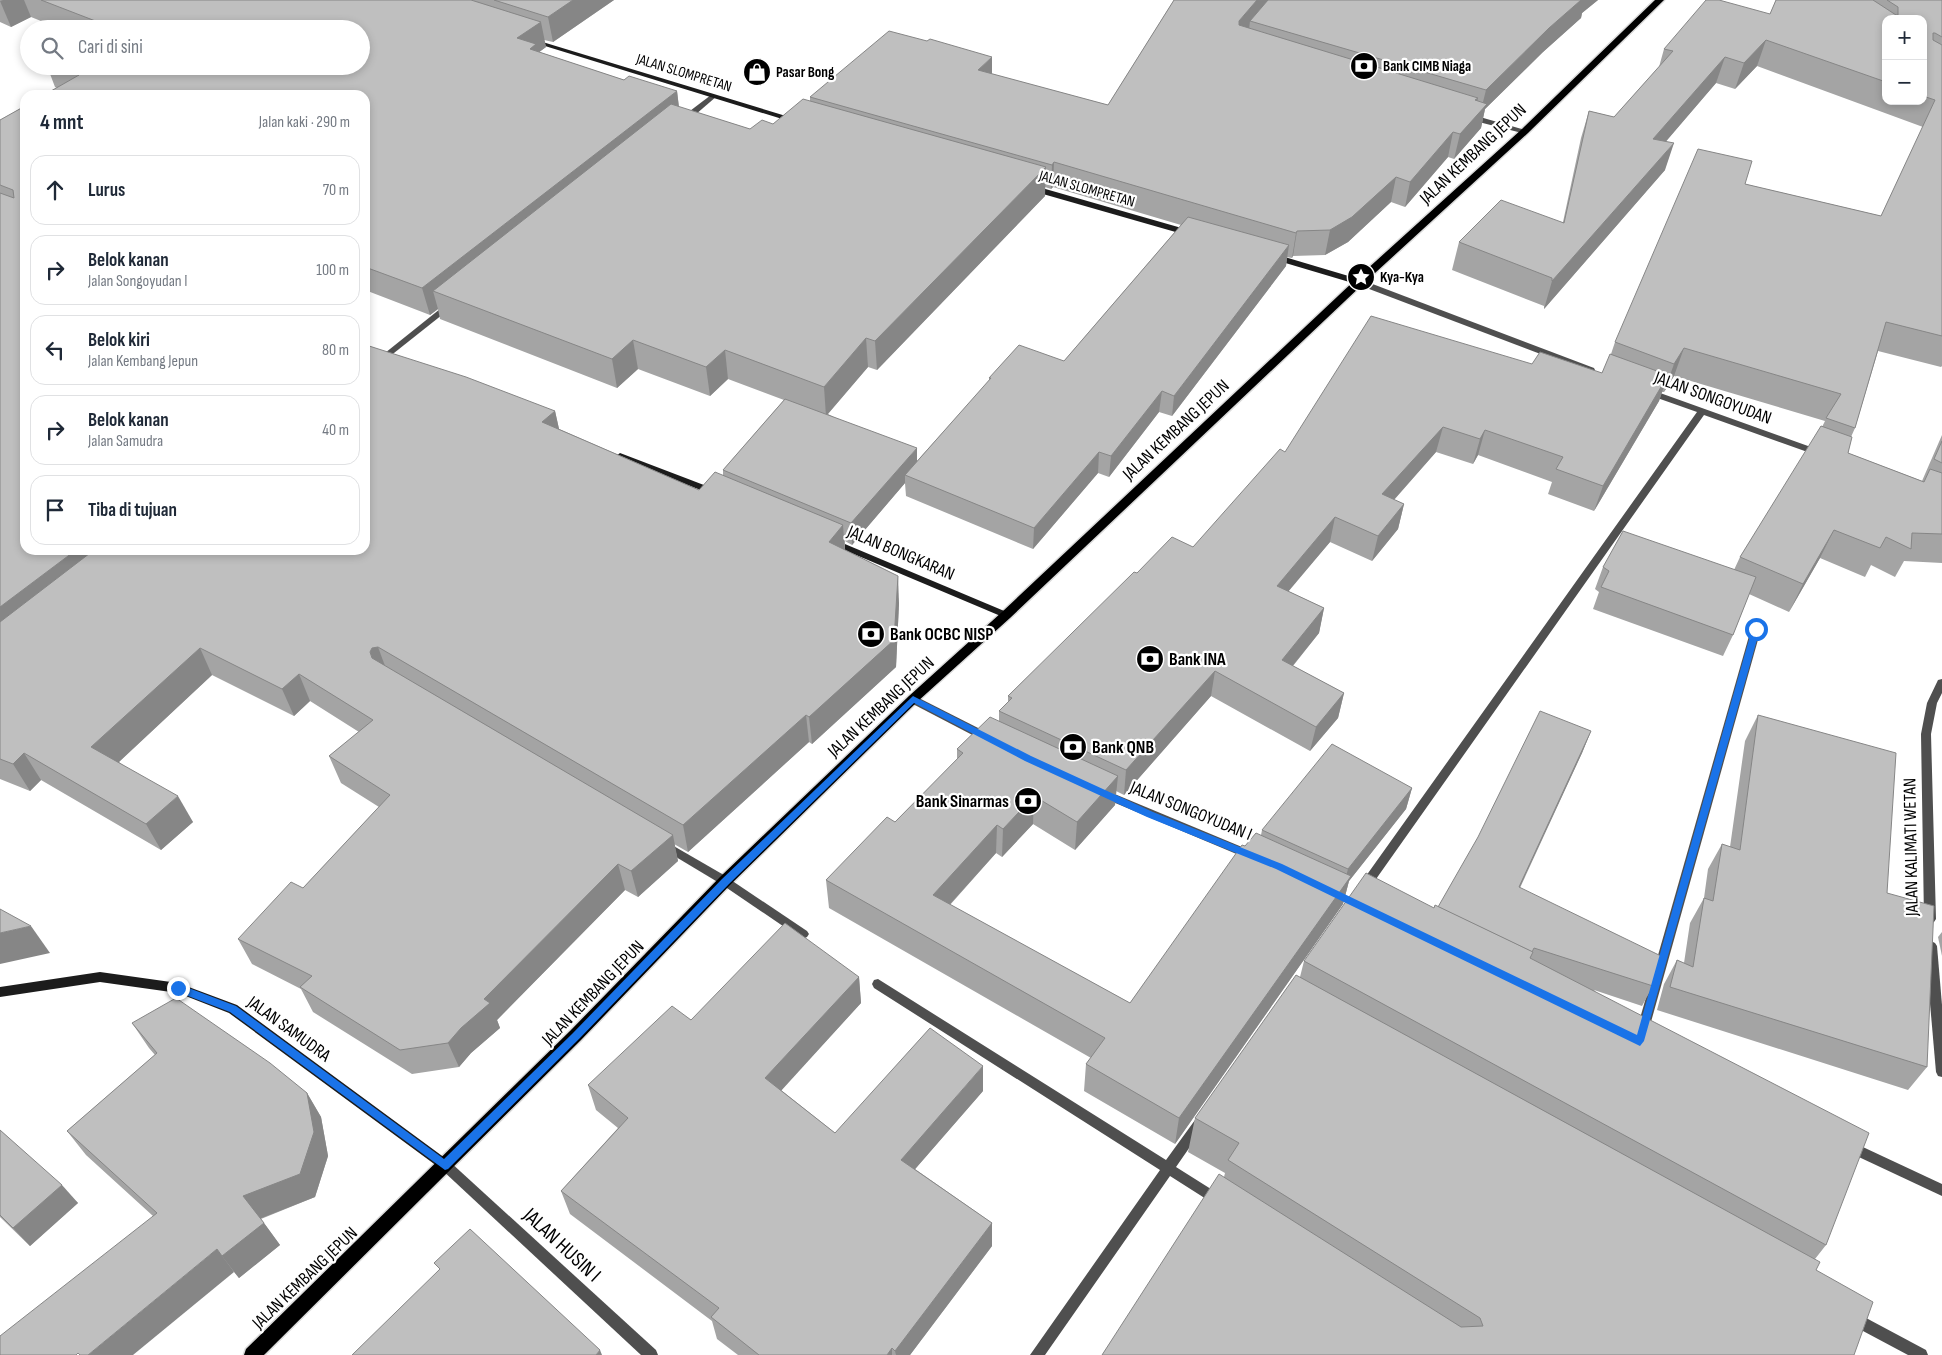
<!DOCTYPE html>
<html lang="id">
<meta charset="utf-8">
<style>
:root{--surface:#fff;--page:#f2f2f3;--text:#1f2937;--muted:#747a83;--line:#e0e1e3}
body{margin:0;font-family:"Sofia Sans Condensed",sans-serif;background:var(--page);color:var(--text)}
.controls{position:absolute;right:15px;top:15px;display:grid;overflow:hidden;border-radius:10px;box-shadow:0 2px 8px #0003}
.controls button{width:45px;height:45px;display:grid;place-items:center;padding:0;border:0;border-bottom:1px solid var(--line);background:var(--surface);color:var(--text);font:25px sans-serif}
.stop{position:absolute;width:15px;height:15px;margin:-11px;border:4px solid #1a73e8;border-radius:50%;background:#fff}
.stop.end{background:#1a73e8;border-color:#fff;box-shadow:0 1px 5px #0008}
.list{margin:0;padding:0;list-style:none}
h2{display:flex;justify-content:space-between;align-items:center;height:65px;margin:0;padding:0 20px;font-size:21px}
h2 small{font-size:16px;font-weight:400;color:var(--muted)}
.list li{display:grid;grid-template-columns:32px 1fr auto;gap:15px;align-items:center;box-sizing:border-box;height:70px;margin:0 10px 10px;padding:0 10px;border:1px solid var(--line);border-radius:15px}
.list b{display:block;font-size:19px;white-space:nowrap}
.list p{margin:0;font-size:16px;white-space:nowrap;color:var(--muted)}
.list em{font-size:16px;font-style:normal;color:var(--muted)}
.icon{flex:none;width:28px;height:28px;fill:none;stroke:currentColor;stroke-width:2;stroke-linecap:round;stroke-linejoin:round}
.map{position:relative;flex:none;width:1942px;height:1355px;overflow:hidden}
.search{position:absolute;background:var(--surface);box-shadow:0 2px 8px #0003;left:20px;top:20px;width:350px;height:55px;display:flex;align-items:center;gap:12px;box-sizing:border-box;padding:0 18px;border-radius:28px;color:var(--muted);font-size:19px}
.panel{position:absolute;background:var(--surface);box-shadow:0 2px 8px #0003;left:20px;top:90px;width:350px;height:465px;border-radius:15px}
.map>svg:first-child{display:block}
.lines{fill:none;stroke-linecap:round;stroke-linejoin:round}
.primary-casing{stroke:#dbdbdb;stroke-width:3}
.lane{fill:#4f4f4f;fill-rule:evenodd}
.street{fill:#4f4f4f;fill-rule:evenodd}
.secondary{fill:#1c1c1c;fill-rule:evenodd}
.primary{fill:#000;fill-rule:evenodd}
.wall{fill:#a4a4a4;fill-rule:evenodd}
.shaded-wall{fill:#868686}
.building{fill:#bfbfbf;stroke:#868686}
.route{fill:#1a73e8}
.labels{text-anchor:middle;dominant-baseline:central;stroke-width:4.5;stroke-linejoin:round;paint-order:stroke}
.far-poi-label{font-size:15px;font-weight:bold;fill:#000;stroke:#fff;text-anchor:start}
.far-street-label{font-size:15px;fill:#000;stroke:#fff}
.street-label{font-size:18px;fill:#000;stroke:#fff}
.poi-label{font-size:18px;font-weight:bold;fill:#000;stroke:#fff;text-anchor:start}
.near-street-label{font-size:21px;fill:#000;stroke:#fff}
</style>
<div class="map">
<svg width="1942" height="1355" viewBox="0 0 1942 1355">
<rect width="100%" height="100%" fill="#fff"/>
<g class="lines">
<g class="primary-casing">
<polygon id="primary" points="1655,0 1664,0 1528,133 1363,284 1010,618 917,702 730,885 581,1040 264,1355 244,1355 246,1349 571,1030 720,877 909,696 1002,612 1355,280 1522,129"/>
</g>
<g class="lane">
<polygon points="1467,115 1473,115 1529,131 1522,133 1467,119"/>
<polygon points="725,876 807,931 809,934 807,937 803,939 799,937 721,884 719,881 721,878"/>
<polygon points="878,979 1166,1160 1195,1120 1199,1118 1203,1120 1205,1124 1203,1128 1176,1167 1222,1196 1224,1200 1222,1204 1218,1206 1214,1204 1170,1176 1045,1355 1030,1355 1160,1170 874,988 872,984 874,980"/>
<polygon points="1853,1311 1926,1350 1928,1355 1908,1355 1848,1323 1846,1318 1848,1313"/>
</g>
<g class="street">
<polygon points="711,95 717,96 688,121 682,121 682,117"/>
<polygon points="1356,280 1362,280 1594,368 1595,370 1594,372 1588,372 1356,284"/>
<polygon points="445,305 448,305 452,307 365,376 365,369"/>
<polygon points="1649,389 1822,451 1823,453 1819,456 1816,455 1704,415 1369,889 1365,891 1361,889 1359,886 1361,883 1697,412 1646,394 1646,390"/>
<polygon points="1756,625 1761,629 1649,1029 1647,1033 1643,1034 1639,1033 1637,1029 1751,629"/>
<polygon points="1942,679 1942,693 1937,703 1931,734 1936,919 1934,922 1930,924 1926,922 1924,919 1921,734 1927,703 1938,680"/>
<polygon points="913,695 990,734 991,737 990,740 982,740 909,702 908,699 909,696"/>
<polygon points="1105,790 1254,852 1255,855 1254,858 1250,859 1246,858 1101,797 1100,794 1101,791"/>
<polygon points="665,841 729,878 731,881 729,884 725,886 721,884 661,848 660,845 661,842"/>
<polygon points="1931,941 1935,943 1937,946 1942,1005 1942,1077 1938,1076 1936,1072 1925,946 1927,943"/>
<polygon points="1850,1141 1942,1184 1942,1196 1846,1151 1844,1147 1846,1143"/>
<polygon points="445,1159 449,1161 656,1350 658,1355 641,1355 441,1169 439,1165 441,1161"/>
</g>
<g class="secondary">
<polygon points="532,40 536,40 799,120 792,122 532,42"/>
<polygon points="1029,186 1035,186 1192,231 1193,233 1189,235 1186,235 1029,190"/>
<polygon points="1272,255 1278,255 1362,280 1363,282 1362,284 1356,284 1272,259"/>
<polygon points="620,453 717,490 719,492 714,495 711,494 617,458 616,456"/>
<polygon points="833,539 1009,613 1011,615 1009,617 1003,617 830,544 828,542 830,540"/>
<polygon points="100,972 178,983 237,1005 449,1161 451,1165 449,1169 445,1171 441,1169 229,1013 178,993 100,982 0,997 0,987"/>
</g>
<use href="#primary" class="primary"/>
</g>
<g class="wall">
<path d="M0,0H614L553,42L544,40L546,47L539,52L624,80L677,91L679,107L750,129L773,124L810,101V97L992,74L1108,105L1174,0H1598L1582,13L1581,18L1543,52L1485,109L1481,128L1454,159L1448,157L1405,207L1391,202L1348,242L1325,255L1293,256L1292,258L1287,257L1286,266L1172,416L1159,412L1109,477L1098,473L1033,549L906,496L905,483L852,545L845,541V550L899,603L896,667L812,744L809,742L688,852L674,844L678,861L638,897L625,890L497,1020L500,1028L471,1053L459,1067L412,1074L313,1012L301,989L252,964L238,939L303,888L379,807L341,783L329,756L359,732L310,701L294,716L212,675L119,762L193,822L161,850L41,780L30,791L0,779V120L25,106V550H365L555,411L559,429L699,490L723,476V470L784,400L728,379L710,396L638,369L617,388L440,319L438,309L430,315L365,290V95L57,88L55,87L47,66H361V29H61L31,17L11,27L0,22ZM1045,187L1051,189L1053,187L1181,225L1064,361L989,378V381L917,461L828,414L868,367L877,370L1045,196Z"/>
<path d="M1776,0H1942V366L1941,367L1878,351L1855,428L1851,437L1848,453L1922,481L1942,435V563L1904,561L1895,577L1871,565L1865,577L1820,558L1789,612L1749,594L1733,635L1723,656L1593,609L1599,592L1595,589L1603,567L1734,570L1740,557L1822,427L1825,421L1674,376L1664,392H1662L1659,401L1594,511L1548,494L1552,482L1478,455L1473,464L1436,452L1394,500L1404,504L1398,529L1372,561L1330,542L1288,591L1324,608L1319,633L1293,666L1344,693L1338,718L1310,751L1211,696L1124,795L1116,791L1115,805L1075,850L1033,824L1002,857L996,853L950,905L1130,1003L1245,846L1261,835L1262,830L1412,788L1406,809L1349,881L1343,904L1175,1144L1084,1091L1086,1064L1091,1058L829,908L826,880L895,822L957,760V749L999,721V711L1008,702V696L1137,573L1193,547L1285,452L1532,364L1602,373L1611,354L1615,342L1745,184L1881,216L1923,127L1757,66L1735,89L1716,83L1666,141L1665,170L1544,309V306L1452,270L1459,242L1563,222L1581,138L1589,111L1614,117L1659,67L1664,49L1770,14ZM1886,19H1923V101H1886Z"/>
<polygon points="1758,715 1887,893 1927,1067 1908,1090 1657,1010 1664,984 1677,960 1684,963 1690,923 1704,898 1708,869 1722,844 1730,847 1745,741"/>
<polygon points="1591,731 1582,753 1520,888 1653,986 1642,1006 1594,990 1826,1245 1815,1259 1816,1270 1854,1355 1102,1355 1224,1177 1225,1173 1188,1152 1195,1118 1300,977 1304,961 1434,908 1438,907"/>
<polygon points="1942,932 1942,956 1938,937"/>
<polygon points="859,977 861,1003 781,1090 835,1133 983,1091 915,1169 992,1223 992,1246 910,1355 738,1355 717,1339 712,1321 570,1214 561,1191 618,1128 596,1110 588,1085 691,1020"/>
<polygon points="132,1023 307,1093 321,1117 328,1156 315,1197 261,1219 280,1245 239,1278 234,1272 153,1216 86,1155 67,1131 155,1055 149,1048"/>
<polygon points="0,1130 78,1203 30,1246 0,1217"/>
</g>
<g class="shaded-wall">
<polygon points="3,0 24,0 31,17 11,27 0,1"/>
<polygon points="573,0 614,0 553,42 548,17"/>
<polygon points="1257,0 1274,0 1250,21 1249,30 1237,45 1239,21"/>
<polygon points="1581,0 1598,0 1582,13 1581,18 1543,52 1485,109 1481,128 1454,159 1460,134 1475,100 1478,98 1473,119 1481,110 1486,90 1549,28"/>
<polygon points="541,22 546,47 538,53 541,70 517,38"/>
<polygon points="1766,40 1757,66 1735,89 1744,63"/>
<polygon points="992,57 992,80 978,70"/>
<polygon points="1725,57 1716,83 1645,166 1653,139"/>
<polygon points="677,91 680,117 433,291 438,309 430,315 422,288"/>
<polygon points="1453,132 1448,157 1405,207 1410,182"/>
<polygon points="1674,143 1665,170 1544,309 1552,281"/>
<polygon points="1054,162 1053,187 1051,189 1052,165"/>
<polygon points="1046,167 1045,196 877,370 875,341"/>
<polygon points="1396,177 1391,202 1348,242 1325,255 1330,230"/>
<polygon points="1297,231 1293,256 1292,258 1296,233"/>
<polygon points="1289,245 1286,266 1172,416 1174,396"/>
<polygon points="866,338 868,367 826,416 824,387"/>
<polygon points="633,340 638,369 617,388 612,359"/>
<polygon points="1684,348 1674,376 1664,392 1674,364"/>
<polygon points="725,350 728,379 710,396 706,367"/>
<polygon points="1668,375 1659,401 1594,511 1603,486"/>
<polygon points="1162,391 1159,412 1109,477 1111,456"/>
<polygon points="555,411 561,438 542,422"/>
<polygon points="1443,427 1436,452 1376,520 1382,494"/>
<polygon points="1485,430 1478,455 1473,464 1480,439"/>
<polygon points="917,448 917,470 905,475 905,483 852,545 851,523"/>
<polygon points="1099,452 1098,473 1033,549 1034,528"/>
<polygon points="1404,504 1398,529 1372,561 1378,536"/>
<polygon points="1335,517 1330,542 1272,611 1277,586"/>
<polygon points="843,525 845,552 829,542"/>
<polygon points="1834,530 1820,558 1789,612 1803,584"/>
<polygon points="76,550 126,550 0,647 0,607"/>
<polygon points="898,576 899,603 896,667 812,744 809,717"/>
<polygon points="1324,608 1319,633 1277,685 1282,660"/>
<polygon points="378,647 388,674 380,679 370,652 372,648"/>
<polygon points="200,648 212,675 107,773 91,747"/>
<polygon points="1215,671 1211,696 1124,795 1126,770"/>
<polygon points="299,674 310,701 294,716 282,689"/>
<polygon points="1344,693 1338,718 1310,751 1316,727"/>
<polygon points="806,715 809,742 688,852 683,825"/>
<polygon points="1591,731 1582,753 1510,908 1519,887"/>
<polygon points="24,753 41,780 30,791 13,764"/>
<polygon points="1118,776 1115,805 1075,850 1077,822"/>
<polygon points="1412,788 1406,809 1349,881 1343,904 1175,1144 1179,1118 1343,887 1348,869"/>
<polygon points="178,796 193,822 161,850 146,824"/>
<polygon points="1034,796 1033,824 1002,857 1003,829"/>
<polygon points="997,825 996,853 933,923 933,895"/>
<polygon points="673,835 678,861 638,897 631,871"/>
<polygon points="618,864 625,890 497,1020 500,1028 471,1053 459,1067 448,1043 484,999"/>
<polygon points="31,926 50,953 0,964 0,933"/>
<polygon points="859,977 861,1003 770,1103 765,1078"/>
<polygon points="983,1066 983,1091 903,1183 901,1160"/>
<polygon points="307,1093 321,1117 328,1156 315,1197 259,1219 243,1196"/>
<polygon points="62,1185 78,1203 30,1246 13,1228"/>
<polygon points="264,1223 280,1245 239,1278 222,1256"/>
<polygon points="992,1223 992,1246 910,1355 896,1355 895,1351"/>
<polygon points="217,1249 234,1272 133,1355 88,1355"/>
<polygon points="892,1348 892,1355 887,1355"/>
<polygon points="600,1350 602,1355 596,1355"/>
</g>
<g class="building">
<polygon points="41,0 471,0 541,22 517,38 536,44 530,49 624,80 629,76 677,91 422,288 365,267 365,95 44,95 79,75 56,66 361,66 361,29 107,29 111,27"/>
<polygon points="494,0 573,0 548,17"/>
<polygon points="1174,0 1257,0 1239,21 1239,25 1478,98 1475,100 1487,104 1460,134 1453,132 1410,182 1396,177 1352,217 1330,230 1297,231 1296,233 1054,162 1052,165 810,97 889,31 927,41 930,39 992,57 978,70 1108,105"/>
<polygon points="1268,0 1581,0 1549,28 1486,90 1250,21"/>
<polygon points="1706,0 1719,0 1770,14 1776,0 1873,0 1896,15 1898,15 1898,7 1887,0 1942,0 1942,37 1935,33 1933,33 1933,40 1942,45 1942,336 1886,322 1855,428 1826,418 1841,394 1684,348 1674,364 1615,342 1698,149 1752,161 1745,184 1881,216 1935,100 1923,96 1923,19 1886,19 1886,82 1766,40 1744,63 1725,57 1653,139 1674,143 1552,281 1552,278 1459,242 1501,200 1564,223 1589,111 1614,117 1673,51 1664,49"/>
<polygon points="803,99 1046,167 875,341 866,338 824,387 725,350 706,367 633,340 612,359 433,291 671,104 750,129 762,120 773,124"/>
<polygon points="25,106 25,550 76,550 0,607 0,193 14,198 13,190 0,185 0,120"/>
<polygon points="1188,217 1289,245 1174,396 1162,391 1111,456 1099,452 1034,528 905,475 991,378 989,378 1019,345 1064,361"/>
<polygon points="1371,316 1532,364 1540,352 1602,373 1610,354 1668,375 1603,486 1556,469 1563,457 1485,430 1480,439 1443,427 1382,494 1404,504 1378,536 1335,517 1277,586 1324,608 1282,660 1344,693 1316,727 1215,671 1126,770 999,711 1012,698 1008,696 1134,572 1137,573 1172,537 1193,547 1280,449 1285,452"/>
<polygon points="366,345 466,377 555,411 542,422 699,490 715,472 843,525 829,542 898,576 894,640 809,717 806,715 683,825 378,647 372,648 370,652 372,658 673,835 631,871 618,864 484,999 490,1003 461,1028 448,1043 400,1050 300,987 312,976 238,939 291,882 303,888 390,795 329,756 373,720 299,674 282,689 200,648 91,747 178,796 146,824 24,753 13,764 0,759 0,622 94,550 365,550 365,346"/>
<polygon points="785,399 917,448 851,523 723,470"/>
<polygon points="1821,426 1852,437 1848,453 1924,482 1930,469 1942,473 1942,534 1912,533 1911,549 1886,537 1880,548 1834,530 1803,584 1740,557"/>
<polygon points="1942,441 1942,463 1934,459"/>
<polygon points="1623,531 1756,577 1733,635 1601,587 1609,571 1603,567"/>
<polygon points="1540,711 1591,731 1519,887 1661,956 1653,986 1534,948 1532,952 1438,907 1478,837"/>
<polygon points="1758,715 1896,753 1887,893 1934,906 1927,1067 1670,987 1677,960 1693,967 1704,898 1713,901 1722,844 1740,850"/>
<polygon points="990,717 1118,776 1077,822 1034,796 1003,829 997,825 933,895 1130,1003 1242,845 1245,846 1256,833 1351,876 1179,1118 1086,1064 1105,1038 826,880 887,817 895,822 963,753 957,749"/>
<polygon points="1332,744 1412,788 1348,869 1262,830"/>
<polygon points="1366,873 1434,908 1435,905 1533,952 1530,958 1869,1133 1826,1245 1304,961"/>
<polygon points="0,909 31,926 0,933"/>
<polygon points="785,923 859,977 765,1078 835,1133 930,1028 983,1066 901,1160 992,1223 895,1351 892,1348 887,1355 759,1355 711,1317 719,1308 561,1191 628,1118 588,1085 672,1006 691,1020"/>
<polygon points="1296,975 1820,1262 1816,1270 1873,1302 1854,1355 1102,1355 1219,1174 1461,1327 1483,1326 1480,1318 1228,1160 1239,1143 1195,1118"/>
<polygon points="176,998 270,1063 307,1093 314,1132 300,1174 243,1196 264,1223 222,1256 217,1249 88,1355 80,1355 78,1353 76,1355 0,1355 0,1336 157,1213 67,1131 157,1053 132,1023"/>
<polygon points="0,1130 62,1185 13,1228 0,1215"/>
<polygon points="470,1229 600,1350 596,1355 352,1355 440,1269 434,1263"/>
</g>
<polygon class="route" points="1756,626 1760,629 1644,1041 1640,1046 1276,869 1147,817 1025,761 914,703 729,884 580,1038 448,1169 445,1170 230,1012 175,991 173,988 178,984 236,1006 444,1159 573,1033 722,879 913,696 1031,756 1153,812 1282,864 1637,1035 1752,629"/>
<defs>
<g id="bank-disc" transform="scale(1.4375)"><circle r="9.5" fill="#000" stroke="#fff"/><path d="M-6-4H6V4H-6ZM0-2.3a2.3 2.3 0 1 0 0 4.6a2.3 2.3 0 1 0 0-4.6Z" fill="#fff"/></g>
<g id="shop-disc" transform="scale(1.4375)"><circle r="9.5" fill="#000" stroke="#fff"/><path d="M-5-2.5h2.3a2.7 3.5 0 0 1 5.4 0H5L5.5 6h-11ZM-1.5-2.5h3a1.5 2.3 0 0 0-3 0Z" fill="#fff"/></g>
<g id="sight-disc" transform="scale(1.4375)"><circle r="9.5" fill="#000" stroke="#fff"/><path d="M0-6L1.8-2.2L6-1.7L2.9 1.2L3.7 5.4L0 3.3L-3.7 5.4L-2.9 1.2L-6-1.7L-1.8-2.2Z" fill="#fff"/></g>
</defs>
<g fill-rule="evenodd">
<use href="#bank-disc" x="1364" y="66"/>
<use href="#shop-disc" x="757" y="72"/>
<use href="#sight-disc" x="1361" y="277"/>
<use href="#bank-disc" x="871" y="634"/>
<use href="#bank-disc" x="1150" y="659"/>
<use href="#bank-disc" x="1073" y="747"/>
<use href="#bank-disc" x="1028" y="801"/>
</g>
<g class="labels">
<g class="far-poi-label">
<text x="1383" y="66">Bank CIMB Niaga</text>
<text x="776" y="72">Pasar Bong</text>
<text x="1380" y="277">Kya-Kya</text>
</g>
<g class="far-street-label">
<text transform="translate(684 73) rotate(17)">JALAN SLOMPRETAN</text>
<text transform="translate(1087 189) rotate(16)">JALAN SLOMPRETAN</text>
</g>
<g class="street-label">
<text transform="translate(1473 154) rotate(-43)">JALAN KEMBANG JEPUN</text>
<text transform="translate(1713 398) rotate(20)">JALAN SONGOYUDAN</text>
<text transform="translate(1176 430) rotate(-43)">JALAN KEMBANG JEPUN</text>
<text transform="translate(901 553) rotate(23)">JALAN BONGKARAN</text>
<text transform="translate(881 707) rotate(-43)">JALAN KEMBANG JEPUN</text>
<text transform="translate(1191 811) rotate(22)">JALAN SONGOYUDAN I</text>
<text transform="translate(1911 847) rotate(-91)">JALAN KALIMATI WETAN</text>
<text transform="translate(593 993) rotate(-46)">JALAN KEMBANG JEPUN</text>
<text transform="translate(289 1029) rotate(36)">JALAN SAMUDRA</text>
<text transform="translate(305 1278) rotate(-44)">JALAN KEMBANG JEPUN</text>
</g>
<g class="poi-label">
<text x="890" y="634">Bank OCBC NISP</text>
<text x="1169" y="659">Bank INA</text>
<text x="1092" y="747">Bank QNB</text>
<text x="1009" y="801" text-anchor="end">Bank Sinarmas</text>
</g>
<g class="near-street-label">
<text transform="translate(562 1245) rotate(43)">JALAN HUSIN I</text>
</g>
</g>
</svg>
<div class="controls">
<button>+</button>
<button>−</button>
</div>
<div class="stop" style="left:1756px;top:629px"></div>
<div class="stop end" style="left:178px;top:988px"></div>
<div class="search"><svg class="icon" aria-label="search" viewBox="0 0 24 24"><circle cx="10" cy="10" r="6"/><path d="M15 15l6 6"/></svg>Cari di sini</div>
<section class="panel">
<h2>4 mnt<small>Jalan kaki · 290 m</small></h2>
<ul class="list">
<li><svg class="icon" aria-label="ahead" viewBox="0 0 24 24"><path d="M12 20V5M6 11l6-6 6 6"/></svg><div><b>Lurus</b></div><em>70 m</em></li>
<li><svg class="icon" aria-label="right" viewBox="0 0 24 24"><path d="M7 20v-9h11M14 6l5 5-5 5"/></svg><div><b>Belok kanan</b><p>Jalan Songoyudan I</p></div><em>100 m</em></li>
<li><svg class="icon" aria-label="left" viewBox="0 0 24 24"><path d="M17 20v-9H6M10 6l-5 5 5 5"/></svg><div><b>Belok kiri</b><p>Jalan Kembang Jepun</p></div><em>80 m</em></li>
<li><svg class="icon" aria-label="right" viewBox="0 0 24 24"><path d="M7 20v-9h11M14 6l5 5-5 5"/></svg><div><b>Belok kanan</b><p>Jalan Samudra</p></div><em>40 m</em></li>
<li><svg class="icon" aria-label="arrive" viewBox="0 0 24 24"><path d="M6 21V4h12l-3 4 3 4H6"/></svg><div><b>Tiba di tujuan</b></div></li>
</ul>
</section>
</div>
